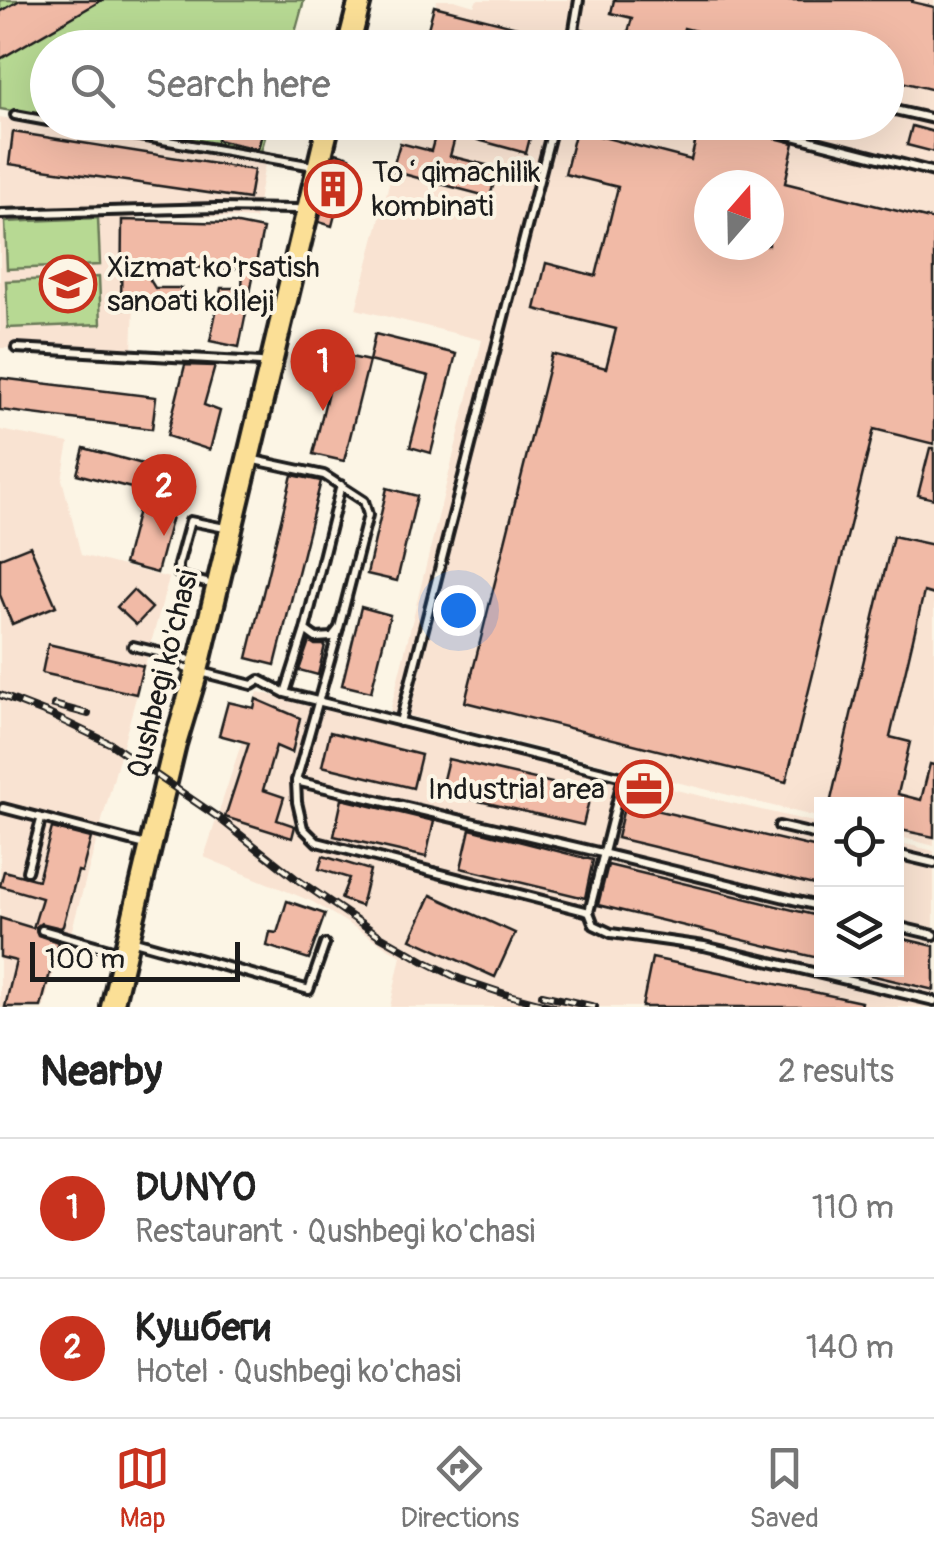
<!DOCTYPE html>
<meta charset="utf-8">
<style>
:root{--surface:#fff;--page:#f6f6f6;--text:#222;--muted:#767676;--line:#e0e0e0;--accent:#c8321e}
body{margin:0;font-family:Pangolin,sans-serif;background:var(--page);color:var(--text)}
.controls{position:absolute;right:30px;bottom:30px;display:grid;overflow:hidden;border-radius:0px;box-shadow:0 10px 40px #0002}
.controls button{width:90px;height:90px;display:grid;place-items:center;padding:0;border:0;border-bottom:2px solid var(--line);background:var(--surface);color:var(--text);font:50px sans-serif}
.compass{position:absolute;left:694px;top:170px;width:90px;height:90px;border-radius:50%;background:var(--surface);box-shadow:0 10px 40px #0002;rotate:20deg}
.scale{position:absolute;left:30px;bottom:25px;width:210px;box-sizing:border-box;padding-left:10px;border:5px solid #1c1c1c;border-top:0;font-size:28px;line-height:35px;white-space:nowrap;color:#1c1c1c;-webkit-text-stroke:8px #fcf5e5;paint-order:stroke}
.you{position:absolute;left:458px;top:610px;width:35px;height:35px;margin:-25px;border:8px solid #fff;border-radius:50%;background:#1a73e8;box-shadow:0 0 0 15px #1a73e833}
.badge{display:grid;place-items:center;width:65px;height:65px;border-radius:50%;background:var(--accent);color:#fff;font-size:32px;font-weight:700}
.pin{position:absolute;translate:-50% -82px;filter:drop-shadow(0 2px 5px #0008)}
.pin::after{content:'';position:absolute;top:52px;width:35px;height:30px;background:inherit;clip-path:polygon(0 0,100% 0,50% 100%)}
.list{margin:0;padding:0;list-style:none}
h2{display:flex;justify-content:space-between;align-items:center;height:130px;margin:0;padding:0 40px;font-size:42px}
h2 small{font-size:32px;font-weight:400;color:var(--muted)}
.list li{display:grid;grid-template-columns:65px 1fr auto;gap:30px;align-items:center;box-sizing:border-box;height:140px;padding:0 40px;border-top:2px solid var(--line)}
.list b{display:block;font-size:38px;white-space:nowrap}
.list p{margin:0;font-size:32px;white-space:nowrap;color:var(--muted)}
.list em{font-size:32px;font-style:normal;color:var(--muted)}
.icon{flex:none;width:55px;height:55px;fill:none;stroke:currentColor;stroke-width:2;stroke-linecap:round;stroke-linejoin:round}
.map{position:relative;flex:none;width:934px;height:1007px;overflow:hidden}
.search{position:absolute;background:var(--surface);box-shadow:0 10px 40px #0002;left:30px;right:30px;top:30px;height:110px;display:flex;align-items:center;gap:25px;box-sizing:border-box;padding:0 35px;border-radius:55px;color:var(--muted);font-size:38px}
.sheet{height:410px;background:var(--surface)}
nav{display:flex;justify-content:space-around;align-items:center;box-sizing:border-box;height:140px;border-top:2px solid var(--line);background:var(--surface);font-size:28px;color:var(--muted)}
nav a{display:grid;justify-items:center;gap:5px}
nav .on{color:var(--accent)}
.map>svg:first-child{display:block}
.built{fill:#f9e3d2;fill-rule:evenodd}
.green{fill:#b7d993;stroke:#6a7a58;stroke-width:2.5}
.building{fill:#f1baa6;stroke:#1c1c1c;stroke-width:2.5;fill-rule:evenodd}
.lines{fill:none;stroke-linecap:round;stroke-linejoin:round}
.lane-casing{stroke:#1c1c1c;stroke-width:14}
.primary-casing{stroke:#1c1c1c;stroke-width:28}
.lane{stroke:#fcf5e5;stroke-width:6}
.primary{stroke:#fbdf96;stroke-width:20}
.rail-casing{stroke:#1c1c1c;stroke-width:8}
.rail{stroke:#fcf5e5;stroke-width:4;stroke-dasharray:11;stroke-linecap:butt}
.labels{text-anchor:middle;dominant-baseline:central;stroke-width:8;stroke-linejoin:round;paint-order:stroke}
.poi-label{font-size:30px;fill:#1c1c1c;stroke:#fcf5e5;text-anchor:start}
.street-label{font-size:30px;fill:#1c1c1c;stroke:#fcf5e5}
</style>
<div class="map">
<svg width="934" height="1007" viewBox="0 0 934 1007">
<rect width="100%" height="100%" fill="#fcf5e5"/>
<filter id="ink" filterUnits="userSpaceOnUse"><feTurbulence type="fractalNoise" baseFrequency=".01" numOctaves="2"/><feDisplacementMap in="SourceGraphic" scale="20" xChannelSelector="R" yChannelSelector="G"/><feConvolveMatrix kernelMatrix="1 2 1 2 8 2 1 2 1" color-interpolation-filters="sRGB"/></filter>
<g filter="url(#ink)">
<g class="built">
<path d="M437,0H454L474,6L477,0H934V846L897,836L896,804H822L821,818L390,711L482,340L356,309L405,123L886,122V48L425,47ZM709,185H769V245H709Z"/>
<polygon points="0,117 265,164 255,219 138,212 132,351 0,348"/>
<polygon points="0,430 69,443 62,479 81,555 169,578 71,933 49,927 64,933 44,1007 0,1007"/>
<polygon points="258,692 821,824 822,969 896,969 897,842 934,851 934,1007 390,1007 401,956 313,902 204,857"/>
</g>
<g class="green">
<polygon points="0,0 304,0 291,47 48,48 47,117 0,109"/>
<polygon points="78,123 269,123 260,155"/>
<polygon points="98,218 100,265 7,269 5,222"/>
<polygon points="99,277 101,324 8,328 6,281"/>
</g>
<g class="building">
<polygon points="20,0 102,0 0,59 0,12"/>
<polygon points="614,0 913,0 912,2 934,7 934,90 886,78 886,48 764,48 684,28 680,45 628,32 632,18 611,13"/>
<polygon points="434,6 525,29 520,48 455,48 425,40"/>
<polygon points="222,122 265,122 258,149 217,140"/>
<polygon points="439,122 534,122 526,153 456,134 450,156 498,168 490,197 392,171 400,143 431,151"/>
<path d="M700,122H713L794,143L785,183L934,220V444L874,429L786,782L465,702L552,354L606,368L616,329L535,309L546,263L596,276L618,187L565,174L576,130L691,160ZM709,185H769V245H709Z"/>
<polygon points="912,126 934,132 934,152 907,145"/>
<polygon points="13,132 254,170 249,199 9,164"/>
<polygon points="336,153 350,157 332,226 319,222"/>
<polygon points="122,220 233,223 263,229 239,347 210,341 221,288 242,288 243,269 150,266 150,280 155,288 181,288 180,309 121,309"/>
<polygon points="375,334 456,354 431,453 410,447 429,376 369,361"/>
<polygon points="337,354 369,361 344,461 313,454"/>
<polygon points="185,365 215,366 204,405 220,411 210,450 167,436"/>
<polygon points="0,378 156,397 152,429 0,410"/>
<polygon points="84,448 183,475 157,573 124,564 143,491 77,474"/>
<polygon points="930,448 934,448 934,499 918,495"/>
<polygon points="292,475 321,481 275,665 247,658"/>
<polygon points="387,488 417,496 397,581 367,574"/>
<polygon points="893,536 934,545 934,595 924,592 890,737 910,742 898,794 921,800 930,764 934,765 934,837 896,829 896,804 830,804"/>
<polygon points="30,546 56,606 12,624 0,595 0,558"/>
<polygon points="133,590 152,608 136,625 117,607"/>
<polygon points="361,607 390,615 371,692 342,685"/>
<polygon points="309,641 315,645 325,645 318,675 299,670"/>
<polygon points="48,644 143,666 136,694 42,673"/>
<polygon points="256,699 300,718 292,753 276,746 263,790 284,797 277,820 295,826 292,838 225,817 249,743 219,735 228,702 254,708"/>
<polygon points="330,732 421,755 413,788 322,766"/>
<polygon points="448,759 591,792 583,825 440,792"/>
<polygon points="342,799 434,821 426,857 334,836"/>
<polygon points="625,803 822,849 822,887 617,838"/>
<polygon points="52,828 91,838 82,872 78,871 63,926 61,928 41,923 36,927 38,935 58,942 41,1007 5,1007 16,961 0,957 0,918 33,928 42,898 0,886 4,871 38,880"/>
<polygon points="470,829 593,860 585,898 461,868"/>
<polygon points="323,856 370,870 361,906 341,899 349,878 319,869"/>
<polygon points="608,865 822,917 822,959 598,905"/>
<polygon points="431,895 515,933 495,977 411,939"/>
<polygon points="287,901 325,914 309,959 267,946 270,932 277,933"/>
<polygon points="896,937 934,946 934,990 866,974 866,970 896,970"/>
<polygon points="652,958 861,1002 860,1007 642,1007"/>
</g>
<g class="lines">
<g class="lane-casing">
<g id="lane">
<polyline points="574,33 633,48"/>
<polyline points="571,48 579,0"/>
<polyline points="886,108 934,119"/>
<polyline points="15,115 48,121"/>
<polyline points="58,122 308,165"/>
<polyline points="739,122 934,172"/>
<polyline points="0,214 216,208 297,209"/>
<polyline points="16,348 260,362"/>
<polyline points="254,460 324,475 364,501 368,515 339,628 332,637 316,638 305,630 341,485"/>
<polyline points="206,583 183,577 178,573 178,565 190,521 220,527"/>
<polyline points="339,628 296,781 297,802 303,828 317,842 589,912"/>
<polyline points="133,646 187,659"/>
<polyline points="185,668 252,685 260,680 285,693 623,777 589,912 594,925 611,933 704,946 934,1001"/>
<polyline points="285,693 305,630"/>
<polyline points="400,722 554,122"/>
<polyline points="296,781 602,853 822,907"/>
<polyline points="3,808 142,844"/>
<polyline points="779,826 822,836"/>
<polyline points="896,854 934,863"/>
<polyline points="27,871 41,820"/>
<polyline points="896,926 934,935"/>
<polyline points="42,930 116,951"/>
<polyline points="131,940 309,990 325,944"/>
</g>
</g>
<g class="primary-casing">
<g id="primary">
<polyline points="348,48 360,0"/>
<polyline points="112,1007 175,744 197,671 329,122"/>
</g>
</g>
<use href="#lane" class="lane"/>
<use href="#primary" class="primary"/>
<g class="rail-casing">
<g id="rail">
<polyline points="0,695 49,714 111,744 219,818 295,878 380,936 426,962 460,979 505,994 554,1007"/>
<polyline points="54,705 88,714"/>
<polyline points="542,995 595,1007"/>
</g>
</g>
<use href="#rail" class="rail"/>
</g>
</g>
<defs>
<g id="building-ring" transform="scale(2.875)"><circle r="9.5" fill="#fcf5e5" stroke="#c8321e" stroke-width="1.5"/><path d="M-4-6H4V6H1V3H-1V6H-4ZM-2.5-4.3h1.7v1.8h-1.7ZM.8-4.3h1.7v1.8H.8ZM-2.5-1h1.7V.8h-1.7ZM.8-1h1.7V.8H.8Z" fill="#c8321e"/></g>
<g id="university-ring" transform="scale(2.875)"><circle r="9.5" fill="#fcf5e5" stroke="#c8321e" stroke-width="1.5"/><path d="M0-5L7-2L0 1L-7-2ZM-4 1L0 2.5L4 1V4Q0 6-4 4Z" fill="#c8321e"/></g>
<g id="office-ring" transform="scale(2.875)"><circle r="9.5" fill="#fcf5e5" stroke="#c8321e" stroke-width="1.5"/><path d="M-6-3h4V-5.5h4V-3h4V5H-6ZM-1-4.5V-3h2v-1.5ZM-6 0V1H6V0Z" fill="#c8321e"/></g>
</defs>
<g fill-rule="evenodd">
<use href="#building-ring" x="333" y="189"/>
<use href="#university-ring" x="68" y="284"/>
<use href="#office-ring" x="644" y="789"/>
</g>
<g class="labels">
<g class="poi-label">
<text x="372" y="172">Toʻqimachilik<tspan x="372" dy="34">kombinati</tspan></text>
<text x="107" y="267">Xizmat ko'rsatish<tspan x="107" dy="34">sanoati kolleji</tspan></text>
<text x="605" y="789" text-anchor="end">Industrial area</text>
</g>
<g class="street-label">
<text transform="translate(163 674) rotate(-76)">Qushbegi ko'chasi</text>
</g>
</g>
</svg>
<div class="controls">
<button><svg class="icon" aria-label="locate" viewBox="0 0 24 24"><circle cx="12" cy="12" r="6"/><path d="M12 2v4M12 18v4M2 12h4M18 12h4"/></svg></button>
<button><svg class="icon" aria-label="layers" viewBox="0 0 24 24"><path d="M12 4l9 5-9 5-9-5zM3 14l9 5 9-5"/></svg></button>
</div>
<svg class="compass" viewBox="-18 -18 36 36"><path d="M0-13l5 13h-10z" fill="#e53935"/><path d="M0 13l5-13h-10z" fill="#767676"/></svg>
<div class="scale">100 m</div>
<div class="you"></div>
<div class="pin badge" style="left:323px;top:411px">1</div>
<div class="pin badge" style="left:164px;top:536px">2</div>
<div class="search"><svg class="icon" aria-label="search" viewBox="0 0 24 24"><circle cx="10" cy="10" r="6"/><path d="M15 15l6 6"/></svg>Search here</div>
</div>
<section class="sheet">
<h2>Nearby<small>2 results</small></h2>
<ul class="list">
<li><span class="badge">1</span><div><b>DUNYO</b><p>Restaurant · Qushbegi ko'chasi</p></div><em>110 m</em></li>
<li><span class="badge">2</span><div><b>Кушбеги</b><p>Hotel · Qushbegi ko'chasi</p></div><em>140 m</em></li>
</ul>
</section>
<nav>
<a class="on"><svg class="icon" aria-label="map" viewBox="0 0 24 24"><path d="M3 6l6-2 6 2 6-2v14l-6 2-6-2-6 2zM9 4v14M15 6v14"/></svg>Map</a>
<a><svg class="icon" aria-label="directions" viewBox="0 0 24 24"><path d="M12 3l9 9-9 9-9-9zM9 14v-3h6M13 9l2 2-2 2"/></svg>Directions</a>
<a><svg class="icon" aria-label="saved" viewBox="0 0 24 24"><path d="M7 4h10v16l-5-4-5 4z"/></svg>Saved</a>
</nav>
